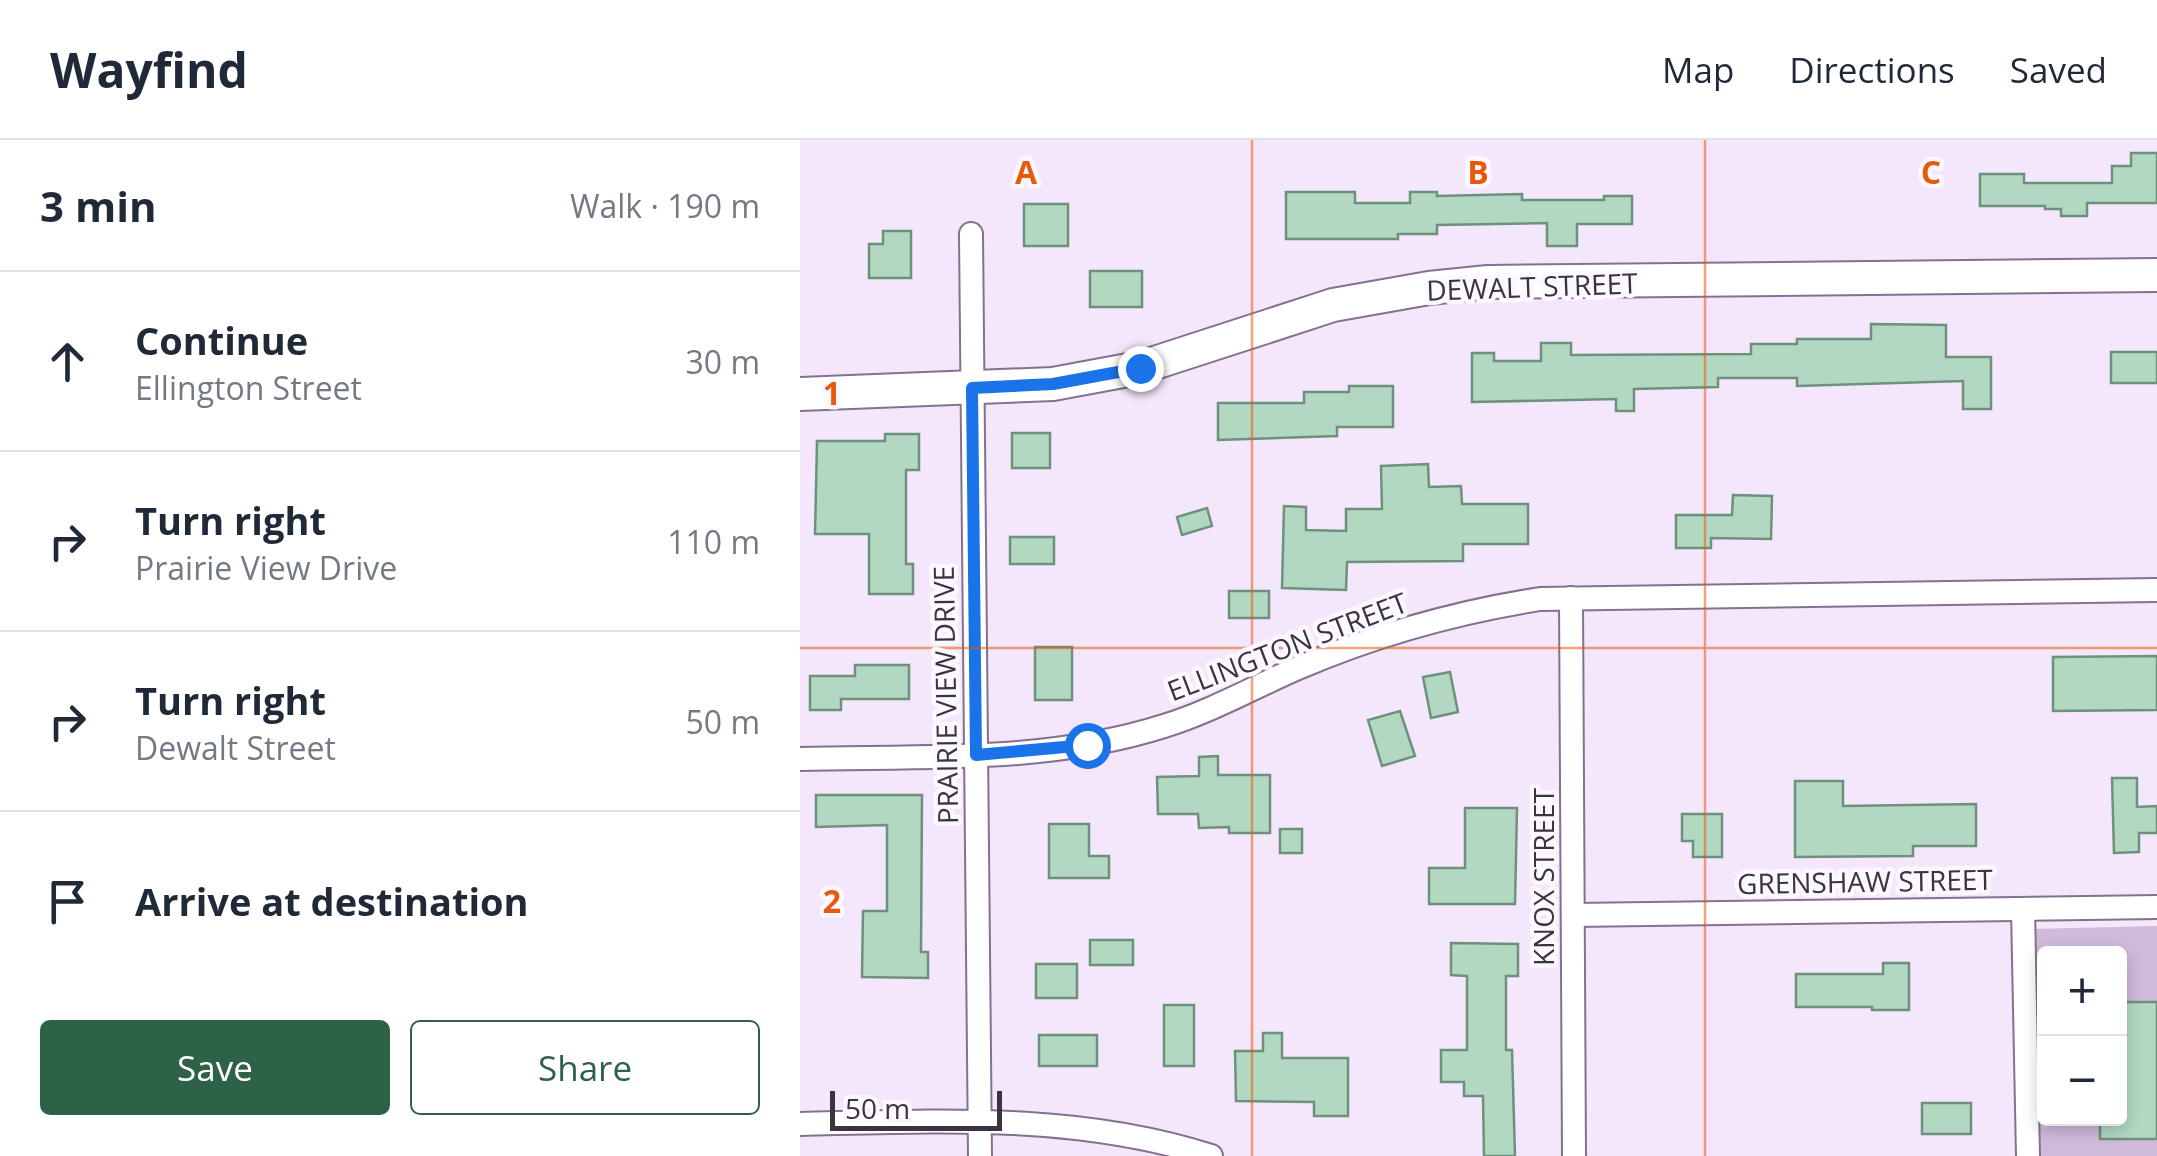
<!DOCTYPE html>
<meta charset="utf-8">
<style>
:root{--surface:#fff;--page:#f6f6f7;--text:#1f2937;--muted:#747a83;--line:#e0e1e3;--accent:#2e6247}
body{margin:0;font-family:"Open Sans",sans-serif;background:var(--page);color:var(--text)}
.controls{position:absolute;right:30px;bottom:30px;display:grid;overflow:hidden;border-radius:10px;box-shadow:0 5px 15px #0003}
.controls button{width:90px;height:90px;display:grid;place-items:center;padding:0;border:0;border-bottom:2px solid var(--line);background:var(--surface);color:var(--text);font:50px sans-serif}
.scale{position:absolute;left:30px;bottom:25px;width:172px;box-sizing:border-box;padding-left:10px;border:5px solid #3c3340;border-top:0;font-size:28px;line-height:35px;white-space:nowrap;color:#3c3340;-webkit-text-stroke:8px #fcf8ff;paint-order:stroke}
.stop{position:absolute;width:30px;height:30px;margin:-22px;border:8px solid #1a73e8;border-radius:50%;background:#fff}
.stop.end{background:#1a73e8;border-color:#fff;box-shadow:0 2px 10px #0008}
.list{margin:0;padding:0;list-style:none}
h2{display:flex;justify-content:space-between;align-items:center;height:130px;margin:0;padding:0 40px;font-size:42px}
h2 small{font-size:32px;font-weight:400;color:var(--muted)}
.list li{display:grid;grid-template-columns:65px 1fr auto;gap:30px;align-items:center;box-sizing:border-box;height:180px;padding:0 40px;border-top:2px solid var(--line)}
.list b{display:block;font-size:38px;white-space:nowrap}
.list p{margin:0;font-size:32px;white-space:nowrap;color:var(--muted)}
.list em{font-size:32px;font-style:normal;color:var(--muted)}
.actions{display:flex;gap:20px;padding:30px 40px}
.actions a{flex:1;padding:22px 0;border:2px solid var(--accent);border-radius:10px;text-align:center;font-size:35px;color:var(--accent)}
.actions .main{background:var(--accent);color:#fff}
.icon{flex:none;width:55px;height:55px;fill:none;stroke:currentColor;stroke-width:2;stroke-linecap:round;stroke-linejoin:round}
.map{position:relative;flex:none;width:1357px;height:1016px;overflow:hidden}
header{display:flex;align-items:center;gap:60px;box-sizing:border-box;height:140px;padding:0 50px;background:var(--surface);border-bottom:2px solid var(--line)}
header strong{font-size:48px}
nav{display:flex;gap:55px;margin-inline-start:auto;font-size:35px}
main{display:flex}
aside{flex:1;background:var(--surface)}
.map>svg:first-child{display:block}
.green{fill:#cfbada;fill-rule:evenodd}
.building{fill:#b3d8c2;stroke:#6e917d;stroke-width:2.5}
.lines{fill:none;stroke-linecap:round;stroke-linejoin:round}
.street-casing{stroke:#84718f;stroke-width:26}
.secondary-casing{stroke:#84718f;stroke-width:36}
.street{stroke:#fff;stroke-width:22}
.secondary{stroke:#fff;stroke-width:32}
.route{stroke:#1a73e8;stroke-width:12}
.grid{fill:none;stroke:#e8590c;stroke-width:2.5;stroke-opacity:0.55}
.labels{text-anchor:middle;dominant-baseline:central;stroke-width:9;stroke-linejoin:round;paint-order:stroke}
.street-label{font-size:28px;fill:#3c3340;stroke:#fcf8ff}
.grid-label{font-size:32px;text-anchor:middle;font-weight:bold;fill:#e8590c;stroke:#fcf8ff;stroke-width:9;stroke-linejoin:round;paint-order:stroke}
</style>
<header>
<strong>Wayfind</strong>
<nav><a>Map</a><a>Directions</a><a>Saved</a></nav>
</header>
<main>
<aside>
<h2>3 min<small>Walk · 190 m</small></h2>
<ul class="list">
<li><svg class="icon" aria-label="ahead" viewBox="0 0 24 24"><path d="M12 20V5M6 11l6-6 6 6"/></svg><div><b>Continue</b><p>Ellington Street</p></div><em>30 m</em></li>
<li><svg class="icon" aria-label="right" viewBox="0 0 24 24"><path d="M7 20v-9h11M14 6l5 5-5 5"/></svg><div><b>Turn right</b><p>Prairie View Drive</p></div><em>110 m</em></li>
<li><svg class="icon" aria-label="right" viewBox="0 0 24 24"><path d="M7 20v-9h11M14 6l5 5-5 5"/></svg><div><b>Turn right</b><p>Dewalt Street</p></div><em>50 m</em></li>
<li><svg class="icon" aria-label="arrive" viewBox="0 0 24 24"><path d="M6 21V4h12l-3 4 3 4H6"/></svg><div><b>Arrive at destination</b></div></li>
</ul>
<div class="actions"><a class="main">Save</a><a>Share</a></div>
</aside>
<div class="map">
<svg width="1357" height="1016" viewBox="0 0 1357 1016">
<rect width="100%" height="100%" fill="#f4e7fb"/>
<path class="green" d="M1357,786V1016H1233L1232,789ZM1244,814H1320V978H1244Z"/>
<g class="building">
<polygon points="1331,13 1357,13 1357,63 1287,63 1287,76 1261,76 1261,69 1245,69 1245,66 1180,66 1180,34 1224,34 1224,43 1312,43 1312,26 1331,26"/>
<polygon points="486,52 555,52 555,63 610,63 610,52 637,52 637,56 722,54 722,60 804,60 804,56 832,56 832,84 777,84 777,106 747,106 747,83 637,85 637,94 598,94 598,99 486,99"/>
<rect x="224" y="64" width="44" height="42"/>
<polygon points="83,91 111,91 111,138 69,138 69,104 83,104"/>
<rect x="290" y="131" width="52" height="36"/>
<polygon points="1071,184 1146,185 1146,217 1191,217 1191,269 1163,269 1163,241 997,246 997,238 918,238 918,247 834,249 834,271 816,271 816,259 672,262 672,213 694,213 694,221 741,221 741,203 771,203 771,215 951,214 951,204 997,204 997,199 1071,199"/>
<rect x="1311" y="212" width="46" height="31"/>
<polygon points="549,246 593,246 593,287 537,287 537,296 418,300 418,263 504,263 504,252 549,252"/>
<rect x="212" y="293" width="38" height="35"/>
<polygon points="85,294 119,294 119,330 106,330 106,424 113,424 113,454 69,454 69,394 15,394 17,301 85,301"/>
<polygon points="628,324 629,347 661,346 662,364 728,364 728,404 663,404 663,421 547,422 546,450 482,448 484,366 506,367 506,390 546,391 546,369 582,369 581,326"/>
<polygon points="933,355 972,356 971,399 911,398 911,408 876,408 876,375 932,375"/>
<polygon points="407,368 412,386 382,395 377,377"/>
<rect x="210" y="397" width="44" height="27"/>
<rect x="429" y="451" width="40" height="27"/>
<rect x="235" y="507" width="37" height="53"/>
<polygon points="1357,516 1357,570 1253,571 1253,517"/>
<polygon points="55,525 109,525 109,559 41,559 41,570 10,570 10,536 55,536"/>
<polygon points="650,532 658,572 631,578 623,537"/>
<polygon points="600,571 615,616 582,626 568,580"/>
<polygon points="418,616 418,635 470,635 470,693 429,693 429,687 399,688 398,674 358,674 357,637 399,636 399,617"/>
<polygon points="1312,638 1337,638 1337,667 1357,666 1357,693 1339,693 1339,712 1314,713"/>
<polygon points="995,641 1043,641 1043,666 1176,664 1176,706 1113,706 1113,716 995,717"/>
<polygon points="16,655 122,655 121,812 128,812 128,838 62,837 63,771 87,771 87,685 16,687"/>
<polygon points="665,668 717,668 715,764 629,764 629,728 665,728"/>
<polygon points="882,674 922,674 922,717 893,717 893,701 882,701"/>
<polygon points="249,684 289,684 289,716 309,716 309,738 249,738"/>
<rect x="480" y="689" width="22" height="24"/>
<rect x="290" y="800" width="43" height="25"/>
<polygon points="651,803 718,804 718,836 706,836 706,910 712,910 715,1016 684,1016 683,956 664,956 664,942 641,942 641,910 667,910 667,836 651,835"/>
<polygon points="1083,823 1109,823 1109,870 1072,870 1072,867 996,867 996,834 1083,834"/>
<rect x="236" y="824" width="41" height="34"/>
<polygon points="1320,862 1357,862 1357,999 1300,999 1300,978 1320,978"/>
<rect x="364" y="865" width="30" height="61"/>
<polygon points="463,893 482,893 482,918 548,918 548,976 514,976 514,962 436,961 435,911 463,911"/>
<rect x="239" y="895" width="58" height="31"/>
<rect x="1122" y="963" width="49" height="31"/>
</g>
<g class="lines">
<g class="street-casing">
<g id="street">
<polyline points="171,94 180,1016"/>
<polyline points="771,458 774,1016"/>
<path d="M0,619C121,616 248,623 364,586C410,572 454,547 498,528C575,495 657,472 740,459L1357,450"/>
<polyline points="1223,769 1228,1016"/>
<polyline points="774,775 1357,767"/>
<path d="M0,984C139,981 277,973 411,1016"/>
</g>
</g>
<g class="secondary-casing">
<polyline id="secondary" points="0,254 253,244 339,228 533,165 629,148 688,142 1357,135"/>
</g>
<use href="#street" class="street"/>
<use href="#secondary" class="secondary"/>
</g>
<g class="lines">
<polyline class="route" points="287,605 176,615 172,248 253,244 340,228"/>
</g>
<path class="grid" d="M452,0V1016M905,0V1016M0,508H1357"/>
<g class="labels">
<g class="street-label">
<text transform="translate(732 146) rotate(-2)">DEWALT STREET</text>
<text transform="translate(487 506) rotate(-21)">ELLINGTON STREET</text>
<text transform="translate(145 555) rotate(-91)">PRAIRIE VIEW DRIVE</text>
<text transform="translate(743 737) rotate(-90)">KNOX STREET</text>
<text transform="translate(1065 741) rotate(-1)">GRENSHAW STREET</text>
</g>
</g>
<g class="grid-label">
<text x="226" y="44">A</text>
<text x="678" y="44">B</text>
<text x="1131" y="44">C</text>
<text x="32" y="265">1</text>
<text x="32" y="773">2</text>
</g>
</svg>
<div class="controls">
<button>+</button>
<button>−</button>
</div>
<div class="scale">50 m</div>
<div class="stop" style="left:287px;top:605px"></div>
<div class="stop end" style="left:340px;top:228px"></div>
</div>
</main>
